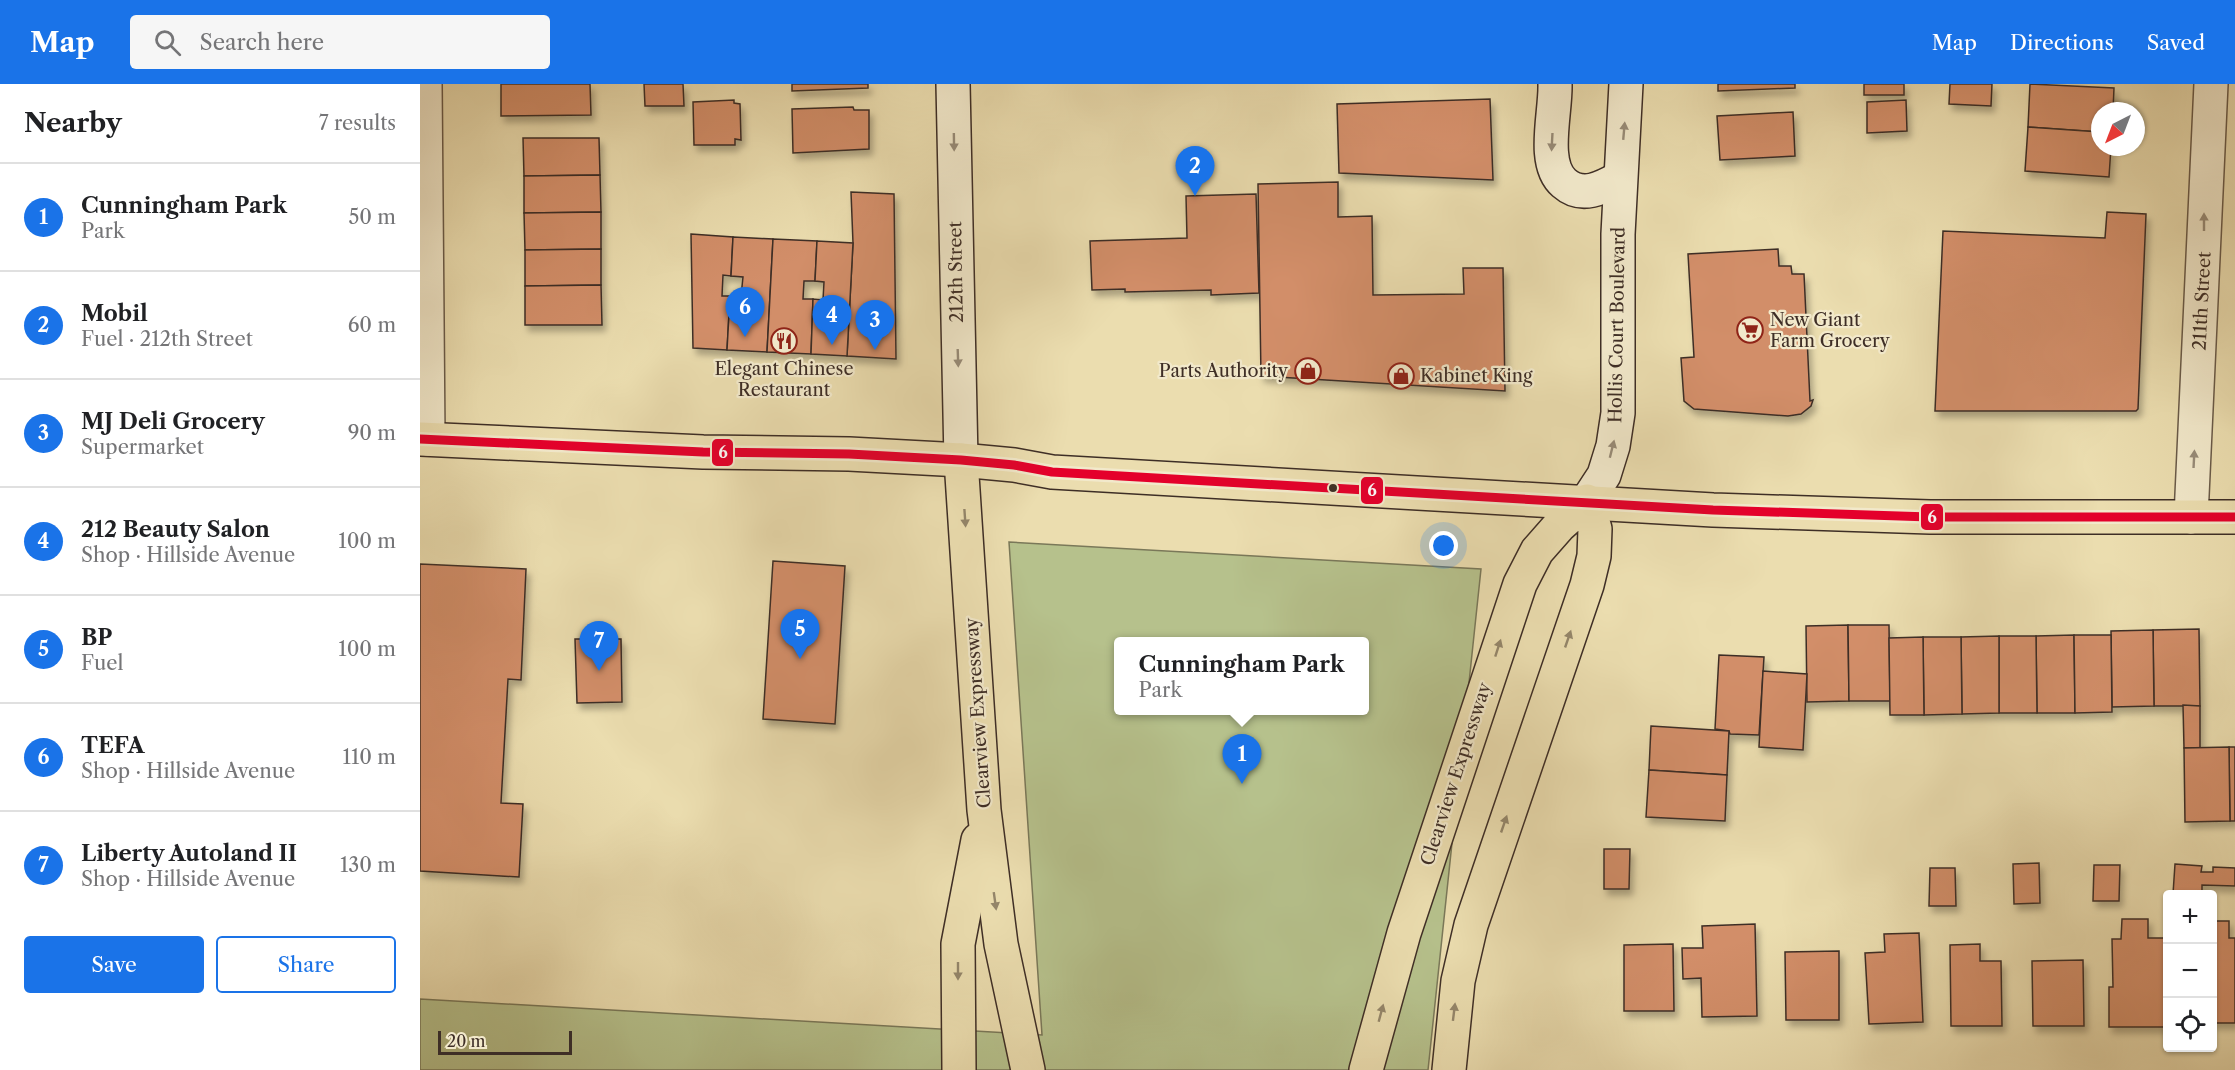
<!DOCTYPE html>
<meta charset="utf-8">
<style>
:root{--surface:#fff;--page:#f6f6f6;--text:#202124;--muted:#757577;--line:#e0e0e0;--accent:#1a73e8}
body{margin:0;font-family:"Libre Caslon Text",serif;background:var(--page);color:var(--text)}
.controls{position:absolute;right:18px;bottom:18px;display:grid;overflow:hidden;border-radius:6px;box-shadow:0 2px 4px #0004}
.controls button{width:54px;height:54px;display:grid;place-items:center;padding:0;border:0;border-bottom:2px solid var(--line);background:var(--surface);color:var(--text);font:30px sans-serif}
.compass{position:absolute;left:1671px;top:18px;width:54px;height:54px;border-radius:50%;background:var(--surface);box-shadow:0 2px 4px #0004;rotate:222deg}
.scale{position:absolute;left:18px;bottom:15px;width:134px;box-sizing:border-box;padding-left:6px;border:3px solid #3e2e26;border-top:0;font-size:16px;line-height:21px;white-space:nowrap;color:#3e2e26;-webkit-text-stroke:4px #f2e9cb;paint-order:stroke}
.you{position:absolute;left:1024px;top:462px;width:21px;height:21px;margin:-15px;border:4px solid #fff;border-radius:50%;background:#1a73e8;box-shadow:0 0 0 9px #1a73e833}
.badge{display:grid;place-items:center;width:39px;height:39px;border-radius:50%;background:var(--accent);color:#fff;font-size:20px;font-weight:700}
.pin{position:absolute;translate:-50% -50px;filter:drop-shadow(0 2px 3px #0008)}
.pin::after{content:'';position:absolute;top:32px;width:21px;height:18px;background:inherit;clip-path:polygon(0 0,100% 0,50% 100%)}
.popup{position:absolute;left:694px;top:553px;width:255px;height:78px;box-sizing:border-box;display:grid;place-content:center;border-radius:6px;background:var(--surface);filter:drop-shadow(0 2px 4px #0005);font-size:20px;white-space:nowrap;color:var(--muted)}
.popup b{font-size:22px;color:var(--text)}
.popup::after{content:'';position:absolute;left:50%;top:100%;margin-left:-12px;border:12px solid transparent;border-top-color:var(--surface)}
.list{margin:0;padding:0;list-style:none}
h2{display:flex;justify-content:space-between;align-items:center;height:78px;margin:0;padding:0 24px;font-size:26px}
h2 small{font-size:20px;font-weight:400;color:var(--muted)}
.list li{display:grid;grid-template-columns:39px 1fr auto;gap:18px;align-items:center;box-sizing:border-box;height:108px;padding:0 24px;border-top:2px solid var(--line)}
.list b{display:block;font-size:22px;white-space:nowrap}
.list p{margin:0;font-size:20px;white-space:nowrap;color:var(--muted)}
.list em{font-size:20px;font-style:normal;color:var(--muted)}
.actions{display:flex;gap:12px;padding:18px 24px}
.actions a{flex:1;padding:14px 0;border:2px solid var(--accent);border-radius:6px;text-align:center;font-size:21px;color:var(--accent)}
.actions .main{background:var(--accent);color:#fff}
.icon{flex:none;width:33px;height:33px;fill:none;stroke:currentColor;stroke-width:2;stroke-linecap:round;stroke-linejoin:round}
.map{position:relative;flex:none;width:1815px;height:986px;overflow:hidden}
header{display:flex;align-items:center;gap:36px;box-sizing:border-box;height:84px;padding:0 30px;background:var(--accent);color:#fff}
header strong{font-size:28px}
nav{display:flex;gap:33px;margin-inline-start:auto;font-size:21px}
.search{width:420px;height:54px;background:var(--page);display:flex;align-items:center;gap:15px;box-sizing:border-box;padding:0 21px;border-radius:6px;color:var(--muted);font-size:22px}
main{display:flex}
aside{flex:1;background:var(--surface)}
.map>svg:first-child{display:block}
.green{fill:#b6c18c;stroke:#7a7859;stroke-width:1.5;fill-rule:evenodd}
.building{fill:#d28e69;stroke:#3e2e26;stroke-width:1.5;filter:url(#shadow)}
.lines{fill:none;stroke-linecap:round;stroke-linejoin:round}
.street-casing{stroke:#695a48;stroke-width:36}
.secondary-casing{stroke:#3e2e26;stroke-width:36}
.primary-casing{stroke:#3e2e26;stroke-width:36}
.highway-casing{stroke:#3e2e26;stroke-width:36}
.street{stroke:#f2e9cb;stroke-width:33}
.secondary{stroke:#f2e9cb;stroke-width:33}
.primary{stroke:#ebddaf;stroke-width:33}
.highway{stroke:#ebddaf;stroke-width:33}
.bus-1-casing{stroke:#f2e9cb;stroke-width:14}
.bus-1{stroke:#e4002b;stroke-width:9}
.oneway{fill:#988c78}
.oneway2{fill:#94866a}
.bus-dot{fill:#3e2e26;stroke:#f2e9cb;stroke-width:2}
.labels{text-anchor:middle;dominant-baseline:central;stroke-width:4.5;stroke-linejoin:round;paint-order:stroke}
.street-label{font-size:18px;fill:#3e2e26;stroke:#f2e9cb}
.poi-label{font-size:18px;fill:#3e2e26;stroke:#f2e9cb;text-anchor:start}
.line-badge{stroke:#f2e9cb;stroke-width:2}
.badge-label{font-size:16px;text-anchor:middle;font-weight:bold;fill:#fff}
</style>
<header>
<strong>Map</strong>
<div class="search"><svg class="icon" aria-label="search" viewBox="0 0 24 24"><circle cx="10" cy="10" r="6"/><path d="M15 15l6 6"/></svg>Search here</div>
<nav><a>Map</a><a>Directions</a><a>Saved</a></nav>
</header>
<main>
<aside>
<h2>Nearby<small>7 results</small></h2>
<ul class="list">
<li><span class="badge">1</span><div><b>Cunningham Park</b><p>Park</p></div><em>50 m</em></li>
<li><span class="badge">2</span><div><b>Mobil</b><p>Fuel · 212th Street</p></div><em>60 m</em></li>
<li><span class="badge">3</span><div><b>MJ Deli Grocery</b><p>Supermarket</p></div><em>90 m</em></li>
<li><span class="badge">4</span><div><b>212 Beauty Salon</b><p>Shop · Hillside Avenue</p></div><em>100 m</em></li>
<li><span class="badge">5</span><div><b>BP</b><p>Fuel</p></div><em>100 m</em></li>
<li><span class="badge">6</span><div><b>TEFA</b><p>Shop · Hillside Avenue</p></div><em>110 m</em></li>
<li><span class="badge">7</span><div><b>Liberty Autoland II</b><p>Shop · Hillside Avenue</p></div><em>130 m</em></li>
</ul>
<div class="actions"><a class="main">Save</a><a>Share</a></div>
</aside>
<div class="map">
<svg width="1815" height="986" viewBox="0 0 1815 986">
<defs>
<filter id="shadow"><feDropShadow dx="3.5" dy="6" stdDeviation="3" flood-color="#0004"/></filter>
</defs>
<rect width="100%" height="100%" fill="#ebddaf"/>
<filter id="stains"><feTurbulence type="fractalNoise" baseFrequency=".00333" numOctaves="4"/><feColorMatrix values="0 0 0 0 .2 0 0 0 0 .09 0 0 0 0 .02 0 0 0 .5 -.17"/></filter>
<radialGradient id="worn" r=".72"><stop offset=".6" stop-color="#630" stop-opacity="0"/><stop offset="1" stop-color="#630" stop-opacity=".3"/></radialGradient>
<path class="green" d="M589,458L1061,485L1008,986H0V915L622,951ZM699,558H945V626H699Z"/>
<g class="building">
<polygon points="81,0 170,0 171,31 81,32"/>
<polygon points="224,0 263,0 264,22 225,22"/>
<polygon points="372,0 448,0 448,4 372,7"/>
<polygon points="1298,0 1375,0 1375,4 1298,7"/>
<rect x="1444" y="0" width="40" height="11"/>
<polygon points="1530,0 1572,0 1571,22 1529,20"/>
<polygon points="1610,0 1694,4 1693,27 1680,27 1680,48 1608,43"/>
<polygon points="1070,15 1073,96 919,89 917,20"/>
<polygon points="314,16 314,19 320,20 321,56 315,55 315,61 274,61 273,18"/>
<polygon points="1486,16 1487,47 1447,49 1447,18"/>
<polygon points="433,23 434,26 449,26 449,65 373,69 372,25"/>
<polygon points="1373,28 1375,72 1300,76 1297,32"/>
<polygon points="1608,43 1680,48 1680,63 1691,63 1689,93 1605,87"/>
<polygon points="103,54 179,54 180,91 104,92"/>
<polygon points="180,91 181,128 104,129 104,92"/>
<polygon points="918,98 918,133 952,132 953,211 1044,210 1043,184 1083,184 1085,307 841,292 838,100"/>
<polygon points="431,108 474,110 476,275 427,272 433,159"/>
<polygon points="836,110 839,209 791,211 791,206 705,208 705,205 672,206 670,157 767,154 766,112"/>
<polygon points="181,128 181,165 105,166 104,129"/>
<polygon points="1687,128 1726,130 1718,325 1716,327 1515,327 1523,147 1685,154"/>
<polygon points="271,150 313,153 311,192 303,191 302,212 310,212 307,266 273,264"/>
<polygon points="313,153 353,155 347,268 307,266 310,212 321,212 323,193 311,192"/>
<polygon points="353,155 397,157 395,197 384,197 383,215 393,215 391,270 347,268"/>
<polygon points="397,157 433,159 427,272 391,270 393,215 403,216 404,198 395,197"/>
<polygon points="181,165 181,201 105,202 105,166"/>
<polygon points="1358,165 1359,182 1371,182 1372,190 1384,190 1390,317 1393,316 1391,322 1381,330 1368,332 1274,325 1264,317 1261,274 1274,273 1268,170"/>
<polygon points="181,201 182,241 105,241 105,202"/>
<polygon points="353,477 425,482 415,640 343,635"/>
<polygon points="0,480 106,485 101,596 88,595 81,719 103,720 99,793 0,787"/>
<polygon points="1428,541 1429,617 1387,618 1386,542"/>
<polygon points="1428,541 1469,541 1470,617 1429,617"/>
<polygon points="1779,545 1780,622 1734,622 1733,546"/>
<polygon points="1733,546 1734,622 1692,623 1691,547"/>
<polygon points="1654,551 1655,629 1617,629 1616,552"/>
<polygon points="1654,551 1691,551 1692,628 1655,629"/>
<polygon points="1579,552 1616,552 1617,629 1579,629"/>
<polygon points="1579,552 1579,629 1542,630 1541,553"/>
<polygon points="1503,553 1541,553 1542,630 1504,631"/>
<polygon points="1503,553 1504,631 1470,631 1469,554"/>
<polygon points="155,555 201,555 202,618 157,619"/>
<polygon points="1299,571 1344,573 1339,651 1310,650 1309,647 1295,645"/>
<polygon points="1343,587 1387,590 1383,666 1339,663"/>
<polygon points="1763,621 1780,622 1780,664 1764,664"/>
<polygon points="1231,642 1309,647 1307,691 1229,686"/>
<polygon points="1809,663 1815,663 1815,737 1810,737"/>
<polygon points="1809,663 1810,737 1765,738 1764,664"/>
<polygon points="1229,686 1307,691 1305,737 1226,733"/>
<polygon points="1184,765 1210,765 1209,805 1184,805"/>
<polygon points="1619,779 1620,819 1594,820 1593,780"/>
<polygon points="1755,780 1782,782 1781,788 1793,788 1793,783 1815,784 1815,802 1782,801 1782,810 1753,810"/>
<polygon points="1674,781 1700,781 1699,817 1673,817"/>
<polygon points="1510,784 1535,784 1536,822 1509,822"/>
<polygon points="1702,835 1728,835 1728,854 1745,854 1746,943 1689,943 1689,903 1693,903 1692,855 1701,855"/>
<polygon points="1792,837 1809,837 1809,854 1815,854 1815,939 1792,939"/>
<polygon points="1335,840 1337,932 1282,933 1281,894 1263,895 1262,864 1283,864 1282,842"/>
<polygon points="1499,849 1503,938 1449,940 1445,869 1465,868 1464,850"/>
<polygon points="1253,860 1254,927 1204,927 1204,861"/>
<polygon points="1560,860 1560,877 1581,877 1582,942 1531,942 1530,861"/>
<polygon points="1419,867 1419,936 1366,936 1365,868"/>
<polygon points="1663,876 1664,942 1613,942 1612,877"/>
</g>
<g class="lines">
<g class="street-casing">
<g id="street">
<polyline points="5,0 8,355"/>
<polyline points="1771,433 1791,0"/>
</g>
</g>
<g class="secondary-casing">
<g id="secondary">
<polyline points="533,0 541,376"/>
<path d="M1135,0C1136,29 1121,79 1144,99C1162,115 1182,104 1200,94"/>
<polyline points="1167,417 1184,391 1193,362 1198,329 1198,150 1206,0"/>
</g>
</g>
<g class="primary-casing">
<polyline id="primary" points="0,355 283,368 429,370 541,376 594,381 632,388 1293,426 1510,433 1815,433"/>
</g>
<g class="highway-casing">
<g id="highway">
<polyline points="541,376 564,726 581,860 608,986"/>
<polyline points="539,986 538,860 558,756"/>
<polyline points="946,986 984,849 1100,500 1117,467 1139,442 1167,417 1175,445 1174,472 1167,501 1051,841 1038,897 1029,986"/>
</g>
</g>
<use href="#street" class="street"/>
<use href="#secondary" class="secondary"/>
<use href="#primary" class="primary"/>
<use href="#highway" class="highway"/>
<g class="bus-1-casing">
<polyline id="bus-1" points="0,355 283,368 429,370 541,376 594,381 632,388 1293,426 1510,433 1815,433"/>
</g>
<use href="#bus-1" class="bus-1"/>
</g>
<defs><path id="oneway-solid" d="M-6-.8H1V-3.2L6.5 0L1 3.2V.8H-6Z" transform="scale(1.5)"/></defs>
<g class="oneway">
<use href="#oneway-solid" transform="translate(1204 47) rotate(-85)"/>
<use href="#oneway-solid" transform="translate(534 58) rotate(89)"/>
<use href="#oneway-solid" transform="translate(1132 58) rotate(93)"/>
<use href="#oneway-solid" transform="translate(1784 138) rotate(-90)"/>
<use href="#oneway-solid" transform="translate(538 274) rotate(88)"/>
<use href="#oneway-solid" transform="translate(1192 365) rotate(-76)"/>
<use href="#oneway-solid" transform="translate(1774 375) rotate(-87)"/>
</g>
<g class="oneway2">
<use href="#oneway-solid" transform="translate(545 434) rotate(86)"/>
<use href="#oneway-solid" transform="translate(1148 555) rotate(-71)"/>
<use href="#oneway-solid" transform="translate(1078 564) rotate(-72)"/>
<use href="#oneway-solid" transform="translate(1084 740) rotate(-71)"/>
<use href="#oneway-solid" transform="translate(575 817) rotate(82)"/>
<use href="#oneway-solid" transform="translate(538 887) rotate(90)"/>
<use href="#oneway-solid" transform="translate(1034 928) rotate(-83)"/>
<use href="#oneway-solid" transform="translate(961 929) rotate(-75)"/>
</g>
<defs>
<g id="supermarket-ring" transform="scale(1.35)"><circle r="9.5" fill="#f2e9cb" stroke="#8f2418" stroke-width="1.5"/><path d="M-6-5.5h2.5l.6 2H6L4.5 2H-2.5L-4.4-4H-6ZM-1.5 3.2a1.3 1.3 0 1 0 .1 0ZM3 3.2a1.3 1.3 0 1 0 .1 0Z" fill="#8f2418"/></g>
<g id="restaurant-ring" transform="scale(1.35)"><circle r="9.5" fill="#f2e9cb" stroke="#8f2418" stroke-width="1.5"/><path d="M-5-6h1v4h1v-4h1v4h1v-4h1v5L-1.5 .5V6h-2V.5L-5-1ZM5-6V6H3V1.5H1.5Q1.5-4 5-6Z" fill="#8f2418"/></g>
<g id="shop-ring" transform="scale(1.35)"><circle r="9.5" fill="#f2e9cb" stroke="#8f2418" stroke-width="1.5"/><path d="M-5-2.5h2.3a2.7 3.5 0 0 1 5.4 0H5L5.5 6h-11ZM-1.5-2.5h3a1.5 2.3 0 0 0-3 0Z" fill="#8f2418"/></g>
</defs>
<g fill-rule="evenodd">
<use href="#supermarket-ring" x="1330" y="246"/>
<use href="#restaurant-ring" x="364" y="257"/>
<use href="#shop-ring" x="888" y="287"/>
<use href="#shop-ring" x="981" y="292"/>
</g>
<circle class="bus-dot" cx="913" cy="404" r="5"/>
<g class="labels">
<g class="street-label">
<text transform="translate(536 188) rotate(-91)">212th Street</text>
<text transform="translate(1782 217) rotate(-87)">211th Street</text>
<text transform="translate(1197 241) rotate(-89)">Hollis Court Boulevard</text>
<text transform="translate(558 629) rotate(-94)">Clearview Expressway</text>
<text transform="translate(1036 690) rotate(-72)">Clearview Expressway</text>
</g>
<g class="poi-label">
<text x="1350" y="236">New Giant<tspan x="1350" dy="21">Farm Grocery</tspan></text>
<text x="364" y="285" text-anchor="middle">Elegant Chinese<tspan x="364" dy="21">Restaurant</tspan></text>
<text x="868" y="287" text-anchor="end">Parts Authority</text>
<text x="1000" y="292">Kabinet King</text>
</g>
</g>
<g class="line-badge">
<rect x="291" y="354" width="23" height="29" rx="6" fill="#e4002b"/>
<rect x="940" y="392" width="24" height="29" rx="6" fill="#e4002b"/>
<rect x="1500" y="419" width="24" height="28" rx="6" fill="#e4002b"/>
</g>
<g class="badge-label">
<text x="303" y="374">6</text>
<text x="952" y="412">6</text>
<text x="1512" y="439">6</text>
</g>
<rect width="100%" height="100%" filter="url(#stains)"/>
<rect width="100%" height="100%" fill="url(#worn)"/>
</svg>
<div class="controls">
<button>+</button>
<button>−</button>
<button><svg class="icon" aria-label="locate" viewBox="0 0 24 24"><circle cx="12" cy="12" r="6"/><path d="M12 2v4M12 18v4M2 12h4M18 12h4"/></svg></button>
</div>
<svg class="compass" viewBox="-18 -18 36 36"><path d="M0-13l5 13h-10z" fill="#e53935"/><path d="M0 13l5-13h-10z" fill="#757577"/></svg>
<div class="scale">20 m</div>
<div class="you"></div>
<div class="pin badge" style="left:822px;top:700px">1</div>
<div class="popup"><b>Cunningham Park</b>Park</div>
<div class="pin badge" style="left:775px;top:112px">2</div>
<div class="pin badge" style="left:455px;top:266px">3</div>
<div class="pin badge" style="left:412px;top:261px">4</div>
<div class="pin badge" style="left:380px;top:575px">5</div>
<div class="pin badge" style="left:325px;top:253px">6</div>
<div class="pin badge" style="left:179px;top:587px">7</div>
</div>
</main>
